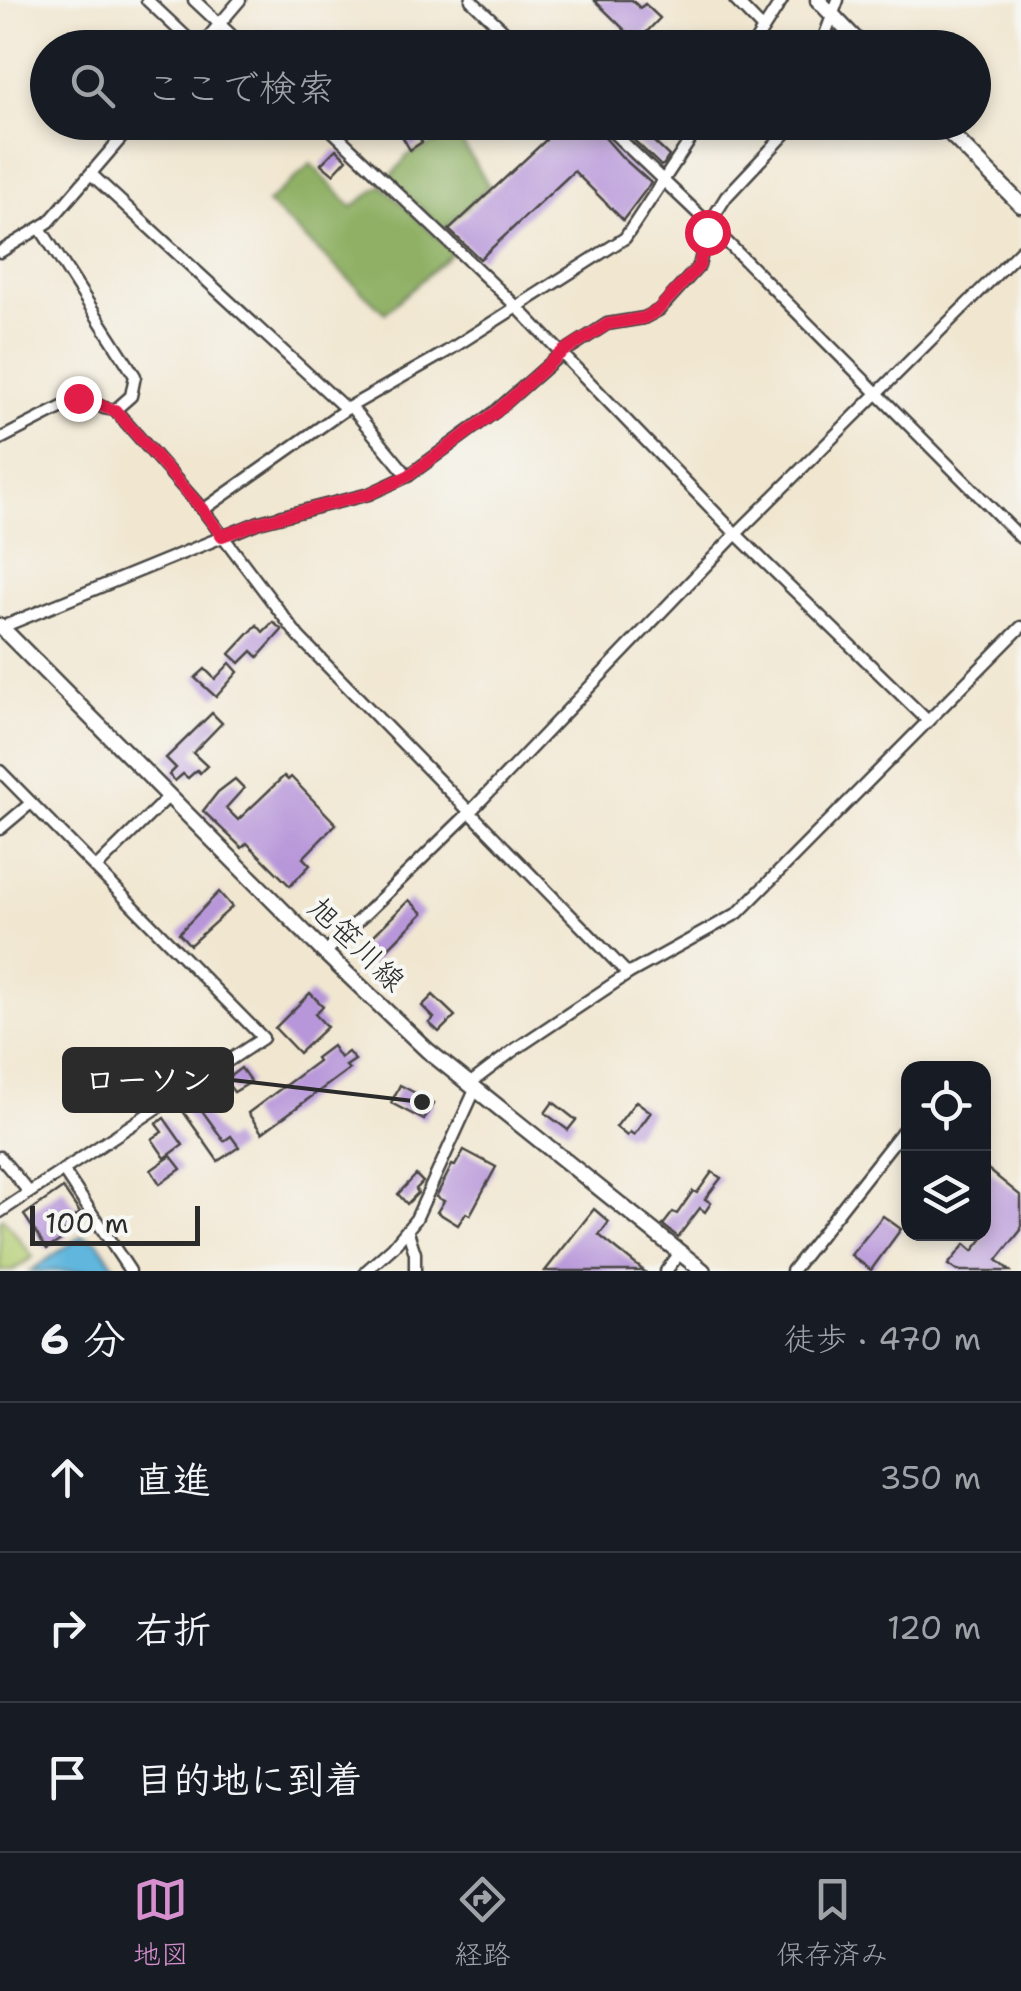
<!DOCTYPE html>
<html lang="ja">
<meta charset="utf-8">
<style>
:root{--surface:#171b24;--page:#20242c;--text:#f1f3f6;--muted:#9ea1a6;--line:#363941;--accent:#d690ce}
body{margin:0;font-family:"Shantell Sans","Klee One",sans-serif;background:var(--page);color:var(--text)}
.controls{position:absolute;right:30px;bottom:30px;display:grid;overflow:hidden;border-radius:20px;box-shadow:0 5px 15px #0003}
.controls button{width:90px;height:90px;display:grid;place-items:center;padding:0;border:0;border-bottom:2px solid var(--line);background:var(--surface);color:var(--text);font:50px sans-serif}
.scale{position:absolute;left:30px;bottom:25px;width:170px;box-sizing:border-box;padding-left:10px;border:5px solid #2b2b2b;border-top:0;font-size:28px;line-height:35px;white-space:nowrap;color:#2b2b2b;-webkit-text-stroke:8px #f6f6f2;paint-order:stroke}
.stop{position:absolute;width:30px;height:30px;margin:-22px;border:8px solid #e11d48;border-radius:50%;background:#fff}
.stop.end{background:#e11d48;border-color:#fff;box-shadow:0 2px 10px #0008}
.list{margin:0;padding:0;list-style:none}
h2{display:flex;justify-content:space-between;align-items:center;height:130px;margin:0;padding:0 40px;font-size:42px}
h2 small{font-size:32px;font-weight:400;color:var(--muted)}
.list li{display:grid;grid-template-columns:65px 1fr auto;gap:30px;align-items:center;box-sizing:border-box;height:150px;padding:0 40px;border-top:2px solid var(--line)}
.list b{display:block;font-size:38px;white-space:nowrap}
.list em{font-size:32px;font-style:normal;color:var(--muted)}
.icon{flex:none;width:55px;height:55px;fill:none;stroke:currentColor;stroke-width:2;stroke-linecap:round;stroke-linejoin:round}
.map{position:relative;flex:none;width:1021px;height:1271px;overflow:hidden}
.search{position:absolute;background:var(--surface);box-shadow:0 5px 15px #0003;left:30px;right:30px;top:30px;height:110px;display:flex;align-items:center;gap:25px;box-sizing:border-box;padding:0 35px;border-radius:55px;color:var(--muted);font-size:38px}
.sheet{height:580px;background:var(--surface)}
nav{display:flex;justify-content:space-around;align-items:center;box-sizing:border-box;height:140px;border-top:2px solid var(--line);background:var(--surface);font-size:28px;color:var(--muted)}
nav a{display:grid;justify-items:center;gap:5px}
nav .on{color:var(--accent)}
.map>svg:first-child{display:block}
.green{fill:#b4cd73;stroke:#707c4f;stroke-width:2.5}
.forest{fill:#8fb065;stroke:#5d6e48;stroke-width:2.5}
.water{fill:#60b6dd;stroke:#467084;stroke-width:2.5}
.building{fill:#b796d9}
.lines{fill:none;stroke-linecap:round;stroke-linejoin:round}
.street-casing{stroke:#494744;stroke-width:15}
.secondary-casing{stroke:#494744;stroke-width:19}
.street{stroke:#fff;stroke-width:10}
.secondary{stroke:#fff;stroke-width:14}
.route{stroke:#e11d48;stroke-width:12}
.labels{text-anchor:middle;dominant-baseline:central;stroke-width:8;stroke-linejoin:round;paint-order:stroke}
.street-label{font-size:30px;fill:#2b2b2b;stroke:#f6f6f2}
.leader{fill:none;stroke:#2b2b2b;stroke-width:4}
.callout-dot{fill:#2b2b2b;stroke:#f6f6f2;stroke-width:4}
.callout{fill:#2b2b2b;stroke:#2b2b2b;stroke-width:4}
.callout-label{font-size:32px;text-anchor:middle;font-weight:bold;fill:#fff}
</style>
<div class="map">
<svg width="1021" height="1271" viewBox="0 0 1021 1271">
<rect width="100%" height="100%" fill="#f6f6f2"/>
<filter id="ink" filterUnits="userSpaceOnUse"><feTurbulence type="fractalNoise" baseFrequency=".01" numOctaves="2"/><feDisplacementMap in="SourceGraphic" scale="20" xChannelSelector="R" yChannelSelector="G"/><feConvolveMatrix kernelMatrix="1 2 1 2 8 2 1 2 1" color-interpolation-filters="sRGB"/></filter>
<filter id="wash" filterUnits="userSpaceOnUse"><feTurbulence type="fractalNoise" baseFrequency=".0048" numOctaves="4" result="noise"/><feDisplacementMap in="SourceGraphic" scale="40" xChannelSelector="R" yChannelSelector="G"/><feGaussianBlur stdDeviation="2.25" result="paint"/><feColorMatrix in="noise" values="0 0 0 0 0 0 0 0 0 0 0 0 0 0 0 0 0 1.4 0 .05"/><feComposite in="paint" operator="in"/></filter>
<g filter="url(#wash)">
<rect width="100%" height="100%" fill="#f1e7d1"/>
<polygon class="green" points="3,1218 33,1257 12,1271 0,1271 0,1220"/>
<g class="forest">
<polygon points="456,133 489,186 444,229 389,179 407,156"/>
<polygon points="311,164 352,207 382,185 453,252 385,313 267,203"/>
</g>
<polygon class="water" points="82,1236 97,1241 118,1271 30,1271"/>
<g id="blocks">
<g class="building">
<polygon points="594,0 632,0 640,8 645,4 660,18 637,42"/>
<polygon points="394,122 410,122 422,142 410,150"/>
<polygon points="528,122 591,122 623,158 651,183 623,220 574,171 480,259 449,230 546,140"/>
<polygon points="615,122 633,122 669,156 664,164 661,166"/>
<polygon points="336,149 347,159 333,174 321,164"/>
<polygon points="273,622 282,630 258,657 252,651 240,663 230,654 257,625 263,632"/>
<polygon points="230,663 238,672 216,697 195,678 205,669 215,679"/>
<polygon points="212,713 222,723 193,753 207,766 200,773 197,770 188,778 183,774 175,781 169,775 176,768 166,758"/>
<polygon points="284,776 288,780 291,777 336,824 303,858 310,865 290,886 247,843 242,848 203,811 218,792 235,779 244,788 226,808 238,820"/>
<polygon points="219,892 232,907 190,945 179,933"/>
<polygon points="409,900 423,913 371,966 357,952"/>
<polygon points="310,993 323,1006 315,1014 327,1027 299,1053 275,1028"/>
<polygon points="433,995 455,1016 439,1032 429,1023 434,1018 422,1006"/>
<polygon points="332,1046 340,1058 348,1052 355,1060 346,1066 349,1069 262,1133 248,1113 318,1061 316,1058"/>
<polygon points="241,1068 251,1082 234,1092 225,1080"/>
<polygon points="400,1085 434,1103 424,1120 391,1103"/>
<polygon points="193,1098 224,1141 231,1136 239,1147 218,1161 180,1107"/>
<polygon points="636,1101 651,1112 634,1135 630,1132 627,1136 616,1127"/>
<polygon points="553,1102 576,1120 568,1130 545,1113"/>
<polygon points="164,1118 183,1145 165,1158 152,1139 162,1132 156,1124"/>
<polygon points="464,1150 496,1167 470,1215 466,1213 458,1225 437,1212 444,1201 436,1197 452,1165 455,1166"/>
<polygon points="171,1156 181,1169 160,1184 151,1170"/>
<polygon points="984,1166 1021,1196 1021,1230 997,1260 1010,1271 957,1271 948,1265 965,1244 973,1251 985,1236"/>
<polygon points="712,1172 721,1178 705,1199 711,1203 705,1212 700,1208 678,1237 663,1225 673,1212 677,1214 693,1191 697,1193"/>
<polygon points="416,1175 423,1182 416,1189 418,1193 407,1204 398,1194"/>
<polygon points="63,1188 80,1213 61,1227 67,1236 47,1249 24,1215"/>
<polygon points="594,1209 609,1222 599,1235 644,1271 545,1271"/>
<polygon points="883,1216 901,1229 871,1270 851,1255"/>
</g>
</g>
</g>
<g filter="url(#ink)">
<use href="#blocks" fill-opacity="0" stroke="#494744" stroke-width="2.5"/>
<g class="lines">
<g class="street-casing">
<g id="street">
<polyline points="147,0 198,48"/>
<polyline points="194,0 245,48"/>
<polyline points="471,0 522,48"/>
<polyline points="735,0 763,29"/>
<polyline points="199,48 240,0"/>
<polyline points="751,48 782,0"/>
<polyline points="820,48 838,0"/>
<polyline points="323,122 516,306 736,534 928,721"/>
<polyline points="602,122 709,224 1021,538"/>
<polyline points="91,174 346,409"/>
<polyline points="40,228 135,376 131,396 115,410"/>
<polyline points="0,252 49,222 135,122"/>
<polyline points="351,407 408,476"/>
<polyline points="0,439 82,397 104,408 115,410 203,510 299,637 628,974"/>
<polyline points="203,510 346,409 446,352 625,238 702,122"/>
<polyline points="2,627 259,522 369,494 408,476 495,412 562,353 607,324 644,318 659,310 699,266 709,224 726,197 787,132 791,122"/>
<polyline points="0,771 263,1038 0,1212"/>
<polyline points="0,829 31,803"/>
<polyline points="96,868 169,796"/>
<polyline points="325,953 469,813 736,534 1021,250"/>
<polyline points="468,1085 514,1050 628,974 738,913 1021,627"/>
<polyline points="0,1157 29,1192"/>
<polyline points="63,1170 130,1271"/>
<polyline points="408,1232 415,1253 415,1271"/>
<polyline points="366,1271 393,1247 416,1219 475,1090"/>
<polyline points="666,1271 680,1253"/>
<polyline points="792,1271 908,1124"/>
</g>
</g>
<g class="secondary-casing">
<g id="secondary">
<polyline points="818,0 864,48"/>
<polyline points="939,122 1021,205"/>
<polyline points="0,626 325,953 427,1050 703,1271"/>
</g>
</g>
<use href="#street" class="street"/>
<use href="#secondary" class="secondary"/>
</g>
</g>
<g class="lines" filter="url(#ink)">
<path class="route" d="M78,398C91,395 101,410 115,410L203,510L222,536L260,522L369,494L408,476L496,412L562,352L608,324L644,318L658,310L699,266L707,232"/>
</g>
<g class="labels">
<g class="street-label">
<text transform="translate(357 944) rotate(44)">旭笹川線</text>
</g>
</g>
<path class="leader" d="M422 1102L232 1080"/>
<circle class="callout-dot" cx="422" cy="1102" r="10"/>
<rect class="callout" x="64" y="1049" width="168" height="62" rx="10"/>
<g class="callout-label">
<text x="148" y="1091">ローソン</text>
</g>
</svg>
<div class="controls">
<button><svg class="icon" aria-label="locate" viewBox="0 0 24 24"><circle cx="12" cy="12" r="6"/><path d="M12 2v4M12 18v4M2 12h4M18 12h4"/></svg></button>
<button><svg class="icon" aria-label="layers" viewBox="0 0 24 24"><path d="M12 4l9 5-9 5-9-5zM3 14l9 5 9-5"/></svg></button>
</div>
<div class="scale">100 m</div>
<div class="stop" style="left:707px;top:232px"></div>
<div class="stop end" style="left:78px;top:398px"></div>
<div class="search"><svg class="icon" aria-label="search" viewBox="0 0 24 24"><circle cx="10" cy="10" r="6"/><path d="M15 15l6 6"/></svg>ここで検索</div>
</div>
<section class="sheet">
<h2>6 分<small>徒歩 · 470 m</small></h2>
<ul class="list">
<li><svg class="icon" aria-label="ahead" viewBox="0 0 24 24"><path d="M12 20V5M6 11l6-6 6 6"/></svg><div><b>直進</b></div><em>350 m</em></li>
<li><svg class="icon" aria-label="right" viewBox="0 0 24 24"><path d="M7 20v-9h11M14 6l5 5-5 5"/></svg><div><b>右折</b></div><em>120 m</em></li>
<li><svg class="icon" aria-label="arrive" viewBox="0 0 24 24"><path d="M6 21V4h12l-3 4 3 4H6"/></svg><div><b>目的地に到着</b></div></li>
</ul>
</section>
<nav>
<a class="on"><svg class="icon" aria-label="map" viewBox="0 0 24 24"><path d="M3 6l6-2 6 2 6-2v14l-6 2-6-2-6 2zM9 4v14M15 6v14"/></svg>地図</a>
<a><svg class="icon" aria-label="directions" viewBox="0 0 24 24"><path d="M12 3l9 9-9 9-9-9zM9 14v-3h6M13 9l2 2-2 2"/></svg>経路</a>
<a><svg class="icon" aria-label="saved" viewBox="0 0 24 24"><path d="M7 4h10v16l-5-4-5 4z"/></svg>保存済み</a>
</nav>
